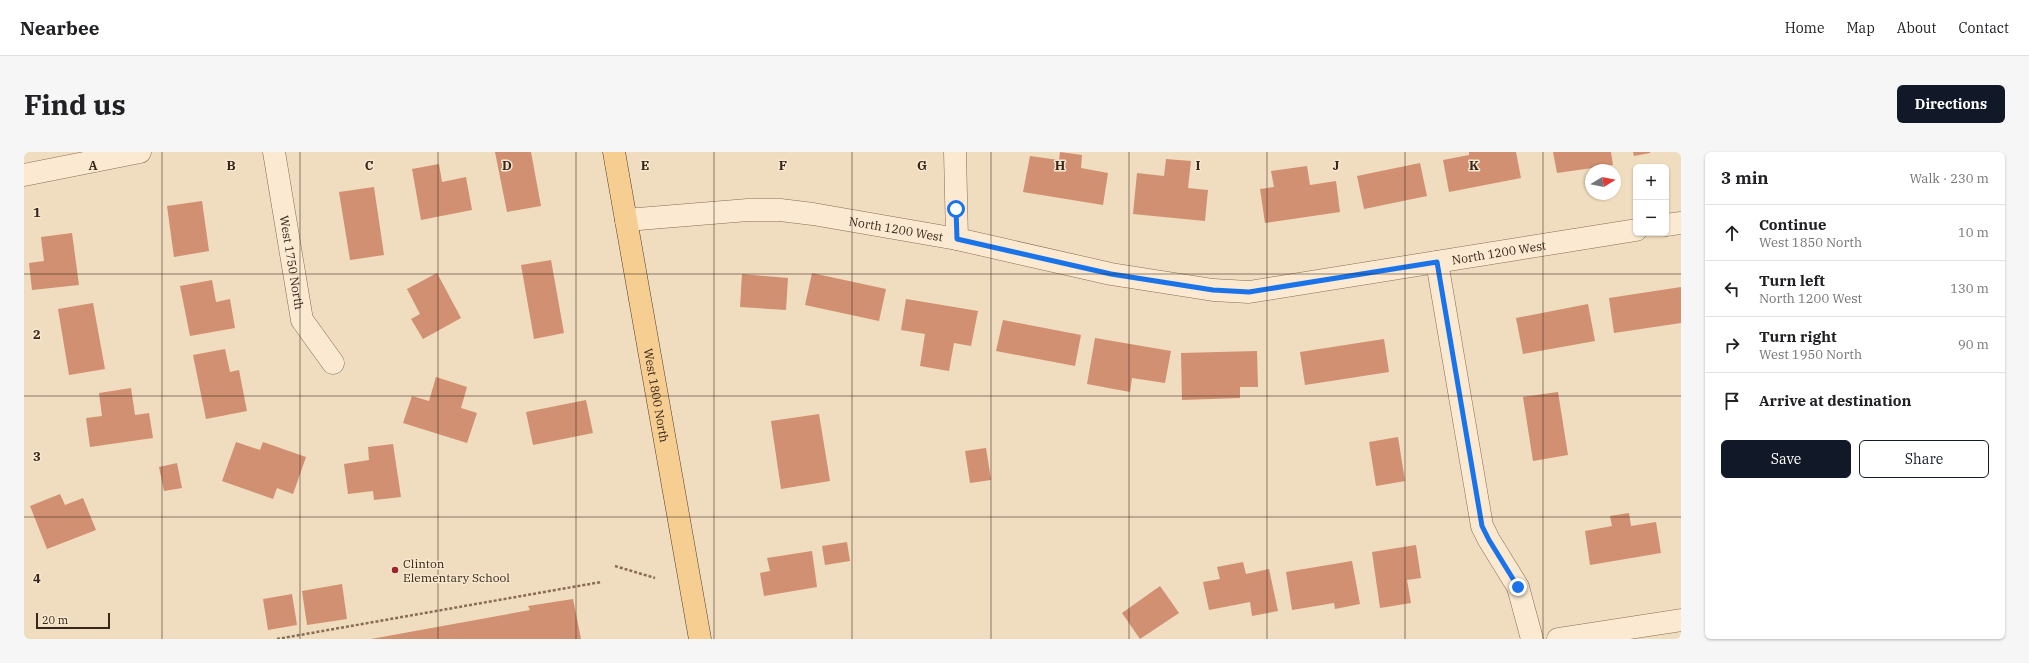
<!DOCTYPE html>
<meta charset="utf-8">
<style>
:root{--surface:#fff;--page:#f6f6f6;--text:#202124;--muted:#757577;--line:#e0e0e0;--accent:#111827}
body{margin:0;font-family:"IBM Plex Serif",serif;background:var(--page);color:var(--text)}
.controls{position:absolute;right:12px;top:12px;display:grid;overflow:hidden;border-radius:6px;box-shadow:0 1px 3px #0004}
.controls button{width:36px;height:36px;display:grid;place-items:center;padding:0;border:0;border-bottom:1px solid var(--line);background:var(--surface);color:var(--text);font:20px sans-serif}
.compass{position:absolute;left:1561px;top:12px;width:36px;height:36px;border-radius:50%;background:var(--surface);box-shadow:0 1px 3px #0004;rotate:80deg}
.scale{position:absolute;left:12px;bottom:10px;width:74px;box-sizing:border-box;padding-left:4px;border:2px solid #38261b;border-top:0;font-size:11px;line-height:14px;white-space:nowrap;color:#38261b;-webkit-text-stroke:3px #f7e7ce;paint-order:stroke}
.stop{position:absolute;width:12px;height:12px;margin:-9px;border:3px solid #1a73e8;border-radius:50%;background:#fff}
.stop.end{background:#1a73e8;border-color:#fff;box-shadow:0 1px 4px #0008}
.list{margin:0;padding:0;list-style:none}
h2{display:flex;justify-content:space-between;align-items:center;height:52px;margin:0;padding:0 16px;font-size:17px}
h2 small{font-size:13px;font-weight:400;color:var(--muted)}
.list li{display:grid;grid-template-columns:26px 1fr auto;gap:12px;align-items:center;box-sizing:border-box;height:56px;padding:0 16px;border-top:1px solid var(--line)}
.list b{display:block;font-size:15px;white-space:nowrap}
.list p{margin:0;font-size:13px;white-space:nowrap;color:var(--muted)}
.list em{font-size:13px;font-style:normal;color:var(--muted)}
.actions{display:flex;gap:8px;padding:12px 16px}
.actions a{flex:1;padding:9px 0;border:1px solid var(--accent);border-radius:6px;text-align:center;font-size:14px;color:var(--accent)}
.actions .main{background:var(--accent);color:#fff}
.icon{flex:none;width:22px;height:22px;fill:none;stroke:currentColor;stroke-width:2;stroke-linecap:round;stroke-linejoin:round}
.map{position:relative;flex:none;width:1657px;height:487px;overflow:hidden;border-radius:6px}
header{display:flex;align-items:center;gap:24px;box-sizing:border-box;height:56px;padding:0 20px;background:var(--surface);border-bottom:1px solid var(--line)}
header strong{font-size:19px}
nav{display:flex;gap:22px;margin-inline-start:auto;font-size:14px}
.intro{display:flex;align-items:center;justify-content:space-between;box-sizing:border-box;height:96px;padding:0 24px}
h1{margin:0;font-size:28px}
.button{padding:10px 18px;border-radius:6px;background:var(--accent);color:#fff;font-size:14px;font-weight:700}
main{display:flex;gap:24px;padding:0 24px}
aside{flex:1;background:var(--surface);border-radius:6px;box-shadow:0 1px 3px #0004}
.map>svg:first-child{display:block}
.building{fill:#d09071}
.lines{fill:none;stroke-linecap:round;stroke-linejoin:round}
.minor-casing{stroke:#896c56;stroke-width:23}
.major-casing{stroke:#563b2b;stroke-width:23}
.path{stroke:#896c56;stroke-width:2.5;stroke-dasharray:3 2;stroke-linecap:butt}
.minor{stroke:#fbead1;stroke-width:22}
.major{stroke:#f6ce92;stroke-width:22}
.route{stroke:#1a73e8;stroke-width:5}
.grid{fill:none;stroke:#38261b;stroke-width:1;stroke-opacity:0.55}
.poi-dot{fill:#9b232f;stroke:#f7e7ce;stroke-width:1.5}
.labels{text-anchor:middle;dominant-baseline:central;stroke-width:3;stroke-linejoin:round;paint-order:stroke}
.street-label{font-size:12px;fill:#38261b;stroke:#f7e7ce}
.poi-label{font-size:12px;fill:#38261b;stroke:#f7e7ce;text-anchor:start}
.grid-label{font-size:13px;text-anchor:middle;font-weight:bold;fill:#38261b;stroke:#f7e7ce;stroke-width:3;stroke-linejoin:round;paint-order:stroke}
</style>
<header>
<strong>Nearbee</strong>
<nav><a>Home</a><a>Map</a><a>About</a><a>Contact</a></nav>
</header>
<div class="intro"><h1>Find us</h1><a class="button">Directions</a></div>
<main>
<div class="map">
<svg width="1657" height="487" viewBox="0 0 1657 487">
<rect width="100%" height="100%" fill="#f0dcbe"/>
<g class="building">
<polygon points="471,0 507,0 517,54 483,60"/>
<polygon points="1036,0 1058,3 1057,16 1084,21 1079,53 999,40 1006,4 1035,8"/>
<polygon points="1445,0 1492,0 1497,26 1425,40 1419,8 1445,3"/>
<polygon points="1529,0 1587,0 1589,13 1533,21"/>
<polygon points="1609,0 1626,0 1626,1 1610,4"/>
<polygon points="1142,7 1167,9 1164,36 1184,38 1181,69 1109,62 1113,21 1140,24"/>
<polygon points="1396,11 1403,44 1340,57 1333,24"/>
<polygon points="415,12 418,30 442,25 448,58 397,68 388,17"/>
<polygon points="1283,14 1286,33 1312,29 1316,60 1241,71 1236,37 1250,35 1247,19"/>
<polygon points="350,35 360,103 326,108 315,40"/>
<polygon points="178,49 185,99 150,105 143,54"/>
<polygon points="48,81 55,133 8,138 5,111 20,109 17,85"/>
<polygon points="527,108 540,181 510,187 497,113"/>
<polygon points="413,121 437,166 399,187 387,167 396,162 383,137"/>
<polygon points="788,121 862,137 855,169 781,153"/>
<polygon points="718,122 764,126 762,158 716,155"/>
<polygon points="188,128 192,150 206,147 211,176 166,184 156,134"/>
<polygon points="1657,135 1657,171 1590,181 1585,146"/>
<polygon points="882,147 954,159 947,194 930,191 925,219 896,214 901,182 877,178"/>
<polygon points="69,151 81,217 45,223 34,157"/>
<polygon points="1564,152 1571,189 1499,202 1492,166"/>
<polygon points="979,168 1057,183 1051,214 972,199"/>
<polygon points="1071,186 1147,199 1141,231 1108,226 1106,240 1063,232"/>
<polygon points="1360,187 1365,220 1281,233 1276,200"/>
<polygon points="201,197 206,220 215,218 223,259 182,267 169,203"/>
<polygon points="1233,199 1234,235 1216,235 1216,246 1158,248 1157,201"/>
<polygon points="412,225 443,235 437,256 453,261 443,291 379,271 388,244 405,249"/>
<polygon points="107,236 111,263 125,261 129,286 66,295 62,266 78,264 75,241"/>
<polygon points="1534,240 1544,303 1509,309 1499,245"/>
<polygon points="562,248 569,281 509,293 502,260"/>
<polygon points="795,262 806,329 757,337 747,269"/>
<polygon points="1374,285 1381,329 1352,334 1345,290"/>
<polygon points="212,290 236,298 239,290 282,305 269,342 253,336 249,347 198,329"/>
<polygon points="369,292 377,345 350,348 349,339 324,342 320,312 345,308 344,295"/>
<polygon points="962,296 967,328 946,331 941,299"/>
<polygon points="153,311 158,336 140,339 135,315"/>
<polygon points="36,342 41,353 59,346 72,378 23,397 6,354"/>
<polygon points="1605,361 1607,374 1632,370 1637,401 1566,413 1561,379 1588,374 1586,364"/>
<polygon points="823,390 826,409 801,413 798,394"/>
<polygon points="1392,393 1397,426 1383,428 1387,451 1356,456 1348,400"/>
<polygon points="788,399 793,435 740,444 736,421 746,419 743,406"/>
<polygon points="1328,409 1336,452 1311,457 1310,451 1268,458 1262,420"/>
<polygon points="1219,410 1222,422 1245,417 1254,459 1228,464 1226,450 1185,458 1179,430 1196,427 1193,415"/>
<polygon points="318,432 323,467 283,473 278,439"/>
<polygon points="1136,434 1155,461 1116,487 1098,461"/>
<polygon points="268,442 273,473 244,478 239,447"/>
<polygon points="549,447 557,487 347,487 506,458 504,454"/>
</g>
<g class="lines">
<g class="minor-casing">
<g id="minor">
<path id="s1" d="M250,0L278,168L309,211"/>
<polyline points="931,0 933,87"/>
<polyline points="0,23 116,0"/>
<path id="s2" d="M602,68L724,58H756L789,62L933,87L1087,122L1189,138L1225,140L1612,78"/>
<polyline points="1642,73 1657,71"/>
<polyline points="1413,110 1458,374 1465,388 1494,435 1508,487"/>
<polyline points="1534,487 1657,468"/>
</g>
</g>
<g class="major-casing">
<g id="major">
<path id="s3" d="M590,0L676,487"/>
</g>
</g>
<g class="path">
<polyline points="591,414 631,426"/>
<polyline points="253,487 577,430"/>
</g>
<use href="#minor" class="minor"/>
<use href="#major" class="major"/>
</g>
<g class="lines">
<polyline class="route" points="932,57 933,87 1087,122 1189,138 1225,140 1413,110 1458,374 1465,388 1494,435"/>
</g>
<path class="grid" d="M138,0V487M276,0V487M414,0V487M552,0V487M690,0V487M828,0V487M967,0V487M1105,0V487M1243,0V487M1381,0V487M1519,0V487M0,122H1657M0,244H1657M0,365H1657"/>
<circle class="poi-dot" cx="371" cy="418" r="4"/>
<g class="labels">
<g class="street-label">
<text stroke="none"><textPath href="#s2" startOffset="272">North 1200 West</textPath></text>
<text stroke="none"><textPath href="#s2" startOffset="884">North 1200 West</textPath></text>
<text stroke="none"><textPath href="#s1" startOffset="112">West 1750 North</textPath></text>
<text stroke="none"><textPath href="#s3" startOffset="247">West 1800 North</textPath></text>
</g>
<g class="poi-label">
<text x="379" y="411">Clinton<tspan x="379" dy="14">Elementary School</tspan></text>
</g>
</g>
<g class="grid-label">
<text x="69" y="18">A</text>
<text x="207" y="18">B</text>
<text x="345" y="18">C</text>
<text x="483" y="18">D</text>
<text x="621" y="18">E</text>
<text x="759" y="18">F</text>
<text x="898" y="18">G</text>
<text x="1036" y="18">H</text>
<text x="1174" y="18">I</text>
<text x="1312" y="18">J</text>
<text x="1450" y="18">K</text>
<text x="13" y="65">1</text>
<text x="13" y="187">2</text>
<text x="13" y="309">3</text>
<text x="13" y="431">4</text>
</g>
</svg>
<div class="controls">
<button>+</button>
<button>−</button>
</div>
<svg class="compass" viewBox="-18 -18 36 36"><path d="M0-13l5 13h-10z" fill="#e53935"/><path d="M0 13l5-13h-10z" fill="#757577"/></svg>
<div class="scale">20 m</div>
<div class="stop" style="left:932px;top:57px"></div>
<div class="stop end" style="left:1494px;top:435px"></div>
</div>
<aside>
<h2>3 min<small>Walk · 230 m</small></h2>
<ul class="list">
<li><svg class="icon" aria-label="ahead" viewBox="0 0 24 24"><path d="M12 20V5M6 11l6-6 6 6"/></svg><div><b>Continue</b><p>West 1850 North</p></div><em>10 m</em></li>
<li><svg class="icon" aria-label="left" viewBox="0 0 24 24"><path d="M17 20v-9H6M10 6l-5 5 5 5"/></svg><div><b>Turn left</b><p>North 1200 West</p></div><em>130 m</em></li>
<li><svg class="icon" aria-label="right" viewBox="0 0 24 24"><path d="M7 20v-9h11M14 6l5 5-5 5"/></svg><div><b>Turn right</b><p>West 1950 North</p></div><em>90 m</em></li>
<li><svg class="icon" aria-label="arrive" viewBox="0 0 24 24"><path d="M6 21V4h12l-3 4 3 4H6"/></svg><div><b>Arrive at destination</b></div></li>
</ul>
<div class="actions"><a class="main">Save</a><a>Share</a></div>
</aside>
</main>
